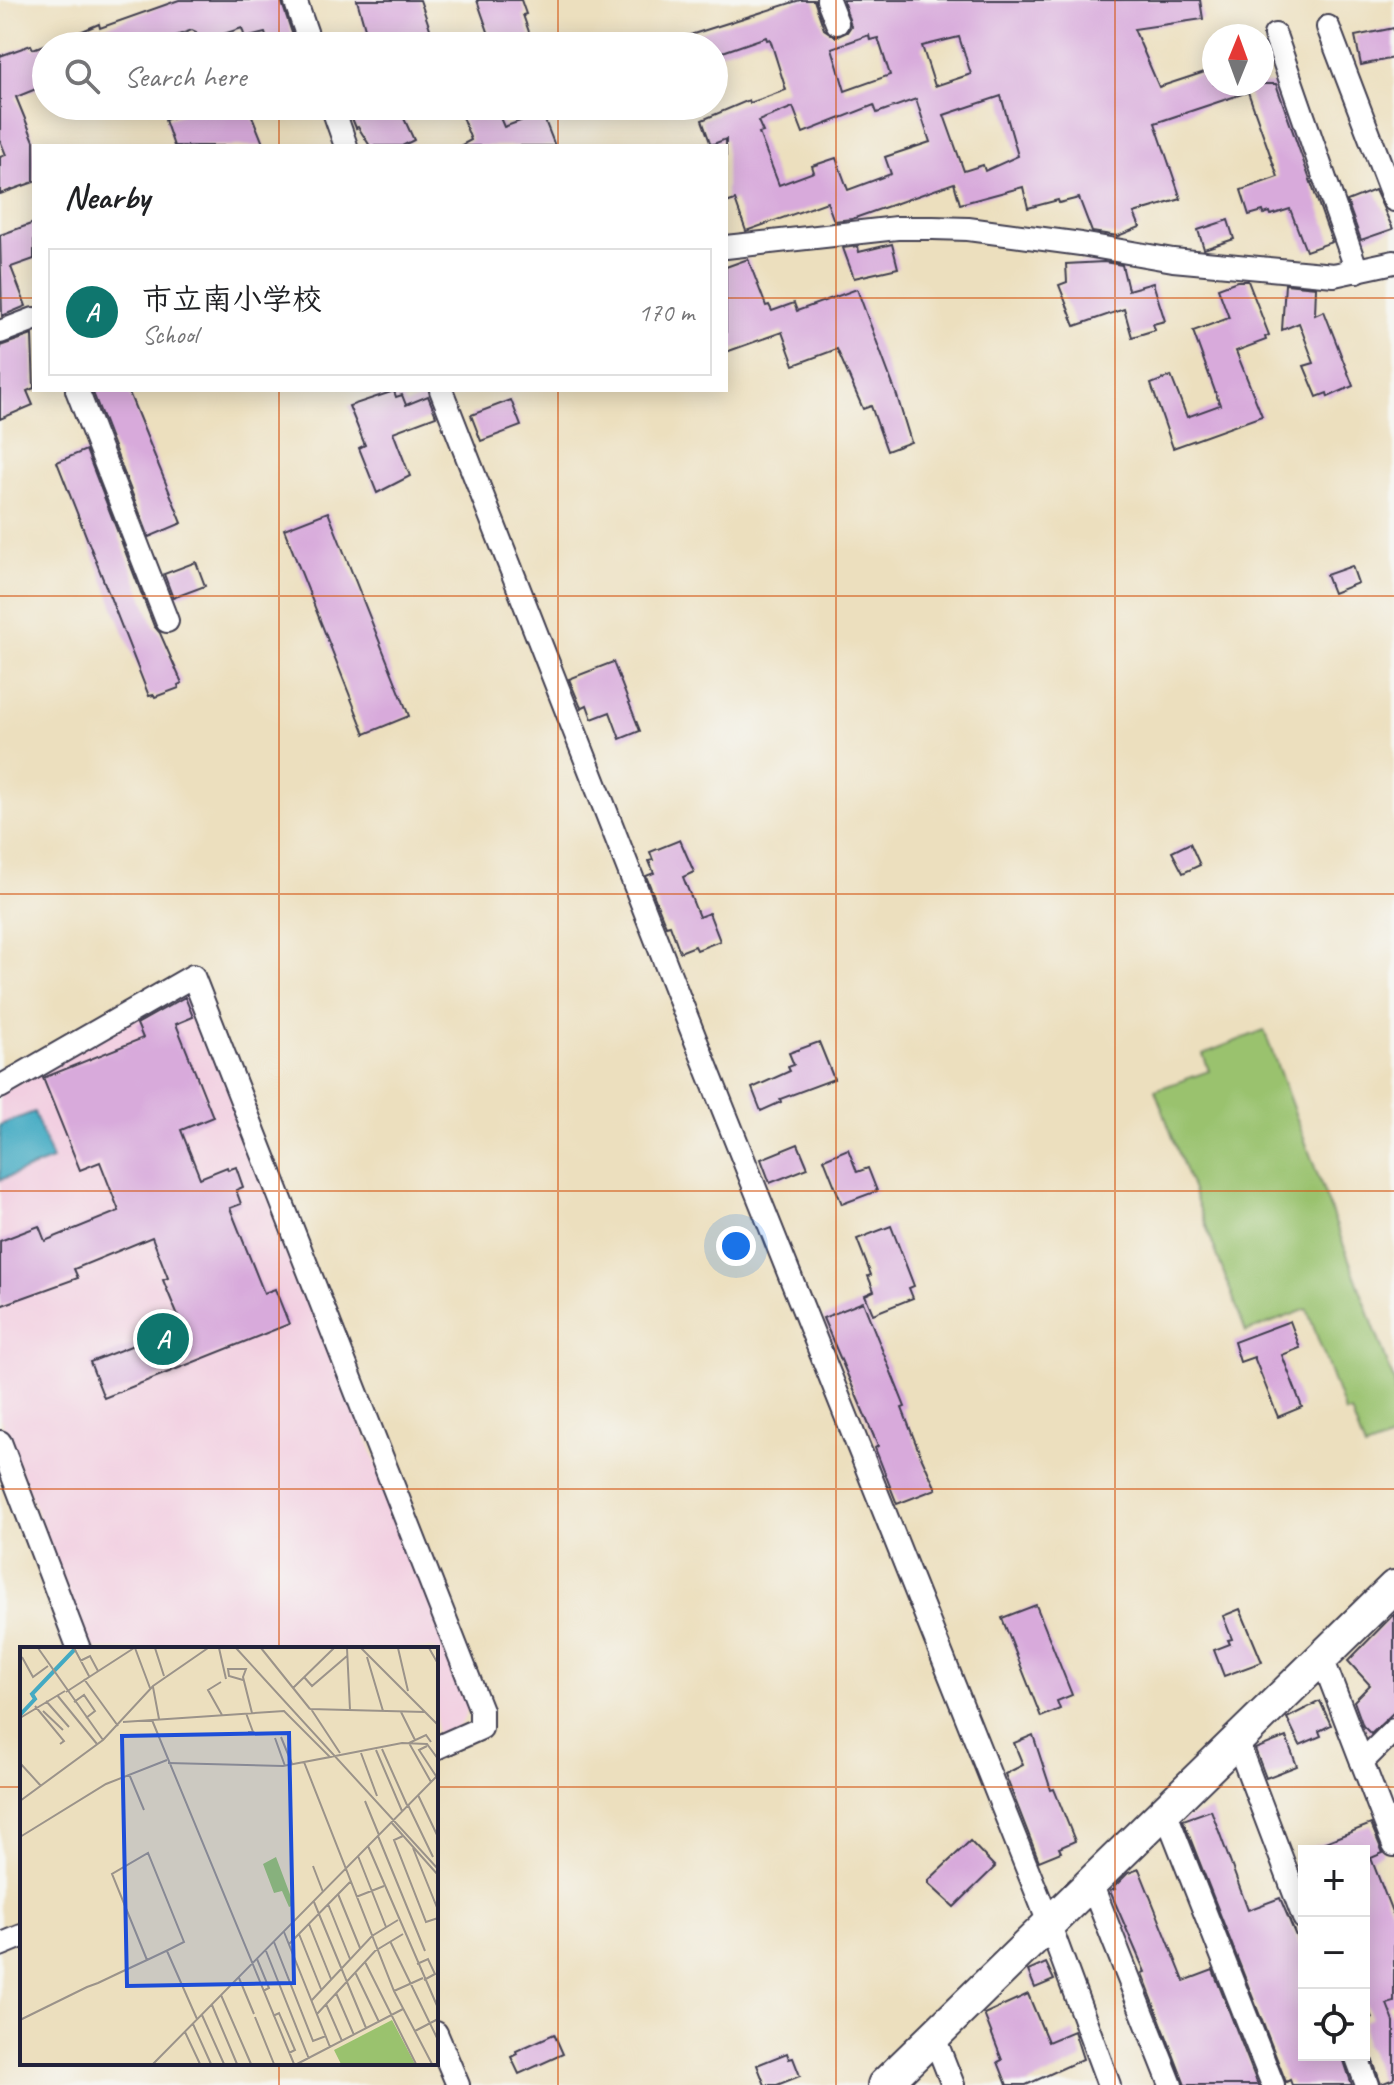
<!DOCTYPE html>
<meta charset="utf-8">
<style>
:root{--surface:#fff;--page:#f2f2f2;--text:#202124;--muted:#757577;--line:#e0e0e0;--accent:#0f766e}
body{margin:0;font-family:Caveat,"Klee One",sans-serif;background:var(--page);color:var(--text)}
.controls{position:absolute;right:24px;bottom:24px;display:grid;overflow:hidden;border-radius:0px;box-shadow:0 4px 20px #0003}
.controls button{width:72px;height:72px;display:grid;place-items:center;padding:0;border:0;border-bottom:2px solid var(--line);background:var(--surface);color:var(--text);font:40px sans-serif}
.compass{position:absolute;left:1202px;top:24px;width:72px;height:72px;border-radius:50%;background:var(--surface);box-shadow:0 4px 20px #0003;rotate:1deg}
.you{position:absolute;left:736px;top:1246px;width:28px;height:28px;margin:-20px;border:6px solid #fff;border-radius:50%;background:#1a73e8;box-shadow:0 0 0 12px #1a73e833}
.badge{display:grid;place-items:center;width:52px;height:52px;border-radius:50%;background:var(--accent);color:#fff;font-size:26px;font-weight:700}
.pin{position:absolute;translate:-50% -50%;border:4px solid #fff;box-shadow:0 2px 8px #0006}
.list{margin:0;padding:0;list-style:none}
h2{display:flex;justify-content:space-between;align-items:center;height:104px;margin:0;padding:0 32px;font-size:34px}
h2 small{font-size:26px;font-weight:400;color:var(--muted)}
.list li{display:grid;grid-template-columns:52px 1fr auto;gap:24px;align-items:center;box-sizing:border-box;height:128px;margin:0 16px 16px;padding:0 16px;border:2px solid var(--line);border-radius:0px}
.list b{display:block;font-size:30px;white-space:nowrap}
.list p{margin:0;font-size:26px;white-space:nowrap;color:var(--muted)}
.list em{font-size:26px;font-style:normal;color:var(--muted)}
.icon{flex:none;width:44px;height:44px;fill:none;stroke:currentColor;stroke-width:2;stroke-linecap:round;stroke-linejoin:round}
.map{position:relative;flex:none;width:1394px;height:2085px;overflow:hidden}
.search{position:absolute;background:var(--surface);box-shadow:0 4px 20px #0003;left:32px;top:32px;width:696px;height:88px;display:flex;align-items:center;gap:20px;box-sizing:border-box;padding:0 28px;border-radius:44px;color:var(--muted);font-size:30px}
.panel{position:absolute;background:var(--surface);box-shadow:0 4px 20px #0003;left:32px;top:144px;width:696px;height:248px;border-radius:0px}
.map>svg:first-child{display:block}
.built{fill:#f2cfe1}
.green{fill:#9ac26e;stroke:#5e7254;stroke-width:2}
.water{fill:#43aac3;stroke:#32667f;stroke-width:2}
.building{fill:#d8aadb;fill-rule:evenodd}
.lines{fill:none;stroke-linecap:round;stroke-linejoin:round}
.street-casing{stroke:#403e4f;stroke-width:26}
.secondary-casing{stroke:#403e4f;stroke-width:36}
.street{stroke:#fff;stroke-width:22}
.secondary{stroke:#fff;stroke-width:32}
.grid{fill:none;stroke:#d45411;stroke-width:2;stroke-opacity:0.55}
.inset-river{fill:none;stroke:#43aac3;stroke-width:4}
.inset-road{fill:none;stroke:#9b938a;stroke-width:2}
.view{fill:#1d4ed8;fill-opacity:0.15;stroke:#1d4ed8;stroke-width:4}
.inset-edge{fill:none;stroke:#22223b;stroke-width:4}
</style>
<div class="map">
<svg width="1394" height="2085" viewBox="0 0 1394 2085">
<rect width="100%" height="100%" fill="#f6f6f2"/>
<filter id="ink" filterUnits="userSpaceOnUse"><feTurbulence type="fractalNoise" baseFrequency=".0125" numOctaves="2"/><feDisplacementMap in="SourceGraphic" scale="16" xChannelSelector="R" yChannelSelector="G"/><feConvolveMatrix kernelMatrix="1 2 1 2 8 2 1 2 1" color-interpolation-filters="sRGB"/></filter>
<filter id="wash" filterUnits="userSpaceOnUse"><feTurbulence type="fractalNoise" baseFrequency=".006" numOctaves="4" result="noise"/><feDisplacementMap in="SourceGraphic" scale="32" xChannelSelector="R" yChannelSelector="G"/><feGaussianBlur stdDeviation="1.8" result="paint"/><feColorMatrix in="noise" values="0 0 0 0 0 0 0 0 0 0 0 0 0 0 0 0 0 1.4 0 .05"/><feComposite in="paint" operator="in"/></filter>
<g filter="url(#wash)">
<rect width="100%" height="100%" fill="#ecdfbe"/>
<polygon class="built" points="190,987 470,1703 461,1725 436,1737 436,1649 90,1649 0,1418 0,1093"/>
<polygon class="green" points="1264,1030 1394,1381 1394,1438 1365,1449 1351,1412 1345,1413 1307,1309 1246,1332 1155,1090 1209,1071 1203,1054"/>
<polygon class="water" points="34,1112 52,1160 0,1180 0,1125"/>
<g id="blocks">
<g class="building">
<polygon points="179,0 281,0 295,42 269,46 265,33 245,38 242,28 199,42 196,32 192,30 148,46 47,46 99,24 100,28"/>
<polygon points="357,0 420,0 435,43 424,46 370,46"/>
<polygon points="477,0 521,0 526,14 523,15 534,46 493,46"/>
<path d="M800,0H814L824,29L836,37L847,32L851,26L843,0H1200L1203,19L1134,29L1159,87L1214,69V84H1276L1332,242L1306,251L1290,209L1271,215L1270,212L1264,214L1263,211L1249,215L1241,190L1278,177L1248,92L1155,123L1181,199L1134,213L1140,227L1118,236L1092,232L1079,198L1059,203L1058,200L1028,208L1023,187L960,204L954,183L852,219L834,221L827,202L746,231L735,200L726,203V139L711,145L702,120L749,100L750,103L786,90L770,39L767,40L766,37L714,55V46H668V42ZM869,35L870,40L878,38L890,75L845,91L832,48ZM959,37L971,74L935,86L922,46ZM1001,96L1018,156L985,171L983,165L964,171L944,115ZM916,99L930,142L885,157L891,174L848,190L836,158L812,166L814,172L779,185L759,133L763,132L758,121L793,107L803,133L874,105L877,113Z"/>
<polygon points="1394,28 1394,58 1361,65 1355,36"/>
<polygon points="46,44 46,85 16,97 34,141 34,182 0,194 0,157 6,155 0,140 0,56 31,45 33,49"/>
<polygon points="178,106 248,106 264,146 174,146 165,120 182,114"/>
<polygon points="347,106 379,106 385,117 396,111 398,114 401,112 414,140 402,146 370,146 358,127 356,128"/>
<polygon points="458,106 495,106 504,127 542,113 555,146 460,146 471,140"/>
<polygon points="1375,190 1393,229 1361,240 1347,201"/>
<polygon points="1228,220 1234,239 1204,249 1198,230"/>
<polygon points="34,223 34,259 11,267 26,306 2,316 0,235"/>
<polygon points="892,244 898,268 854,278 843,248 858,246 859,252"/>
<polygon points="748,259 766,306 769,305 772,311 794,303 797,311 857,289 897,396 911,442 887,451 871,406 863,409 837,349 794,365 782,332 726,352 726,267"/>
<polygon points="1104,262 1122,265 1128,290 1153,283 1165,321 1153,324 1155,330 1132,337 1124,309 1075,326 1059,285 1067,282 1066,264"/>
<polygon points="1237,281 1248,281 1269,335 1265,337 1266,340 1236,351 1262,416 1173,448 1151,384 1171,376 1187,417 1220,405 1193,331 1229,318 1218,288"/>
<polygon points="1285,284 1316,287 1315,315 1324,311 1353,386 1328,397 1327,393 1317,397 1304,366 1314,363 1299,323 1282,330"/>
<polygon points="32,335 34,388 27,391 33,405 0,419 0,346"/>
<polygon points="92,390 128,390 182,523 149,537"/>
<polygon points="394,391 396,397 402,395 406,405 428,396 436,416 393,432 410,476 377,493 359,448 365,445 349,406"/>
<polygon points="511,400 521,426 481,441 471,415"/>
<polygon points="86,450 154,626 160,633 182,683 178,685 179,688 155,697 154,695 149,696 57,462"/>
<polygon points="328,512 409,716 365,734 284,529"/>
<polygon points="196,562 205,586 173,598 164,574"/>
<polygon points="1352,566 1358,583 1333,593 1326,575"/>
<polygon points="613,662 640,731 620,739 610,712 592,719 587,705 581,708 569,679"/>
<polygon points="680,840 694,872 683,877 699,917 709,913 720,941 697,950 695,946 680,952 670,925 666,926 646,876 654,873 649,861 653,860 650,852"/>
<polygon points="1190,843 1200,865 1183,873 1172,852"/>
<polygon points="185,997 193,1017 176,1024 213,1117 181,1130 200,1178 227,1167 228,1170 236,1167 243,1187 236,1190 241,1204 230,1208 264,1293 275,1289 289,1324 104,1398 90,1362 182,1326 163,1280 168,1278 152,1237 74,1269 78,1278 0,1306 0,1241 39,1226 45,1241 119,1211 100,1162 80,1170 43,1078 143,1038 137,1024"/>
<polygon points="819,1042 834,1079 780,1099 781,1102 761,1111 752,1088 790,1071 788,1067 794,1065 789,1053"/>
<polygon points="798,1144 808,1168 770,1183 761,1159"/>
<polygon points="848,1149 857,1172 868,1168 877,1191 842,1204 824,1159"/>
<polygon points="891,1226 914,1286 909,1288 913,1298 873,1314 865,1295 874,1291 868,1276 871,1275 857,1239"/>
<polygon points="863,1302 905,1407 902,1408 920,1454 936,1489 897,1504 875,1448 878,1446 823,1318"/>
<polygon points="1290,1321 1300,1348 1282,1355 1302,1407 1278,1417 1254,1357 1240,1362 1234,1342"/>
<polygon points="1036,1605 1072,1695 1057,1701 1060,1709 1041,1717 1002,1618"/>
<polygon points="1240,1609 1262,1662 1224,1676 1214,1650 1230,1644 1228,1640 1232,1639 1223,1616"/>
<polygon points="1394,1614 1394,1712 1371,1734 1363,1726 1354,1701 1370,1685 1348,1661"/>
<polygon points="1320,1701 1331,1725 1319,1731 1321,1736 1300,1745 1287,1718"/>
<polygon points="1033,1735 1051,1790 1054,1789 1075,1841 1059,1848 1061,1852 1039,1861 1005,1774 1023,1765 1014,1743"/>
<polygon points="1286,1737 1297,1766 1266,1778 1255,1749"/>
<polygon points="1211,1810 1248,1910 1280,1898 1296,1936 1304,1956 1304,2055 1342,2055 1352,2085 1292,2085 1290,2080 1286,2082 1183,1820"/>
<polygon points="1371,1824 1383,1853 1371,1858 1394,1917 1394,2002 1387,2004 1394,2022 1394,2079 1381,2084 1369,2050 1364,2044 1364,2021 1372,2018 1364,2001 1364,1851 1305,1850"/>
<polygon points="970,1841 995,1867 954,1907 929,1884 929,1880"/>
<polygon points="1139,1869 1184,1981 1213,1970 1258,2085 1185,2085 1142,1973 1145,1972 1110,1891 1115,1889 1114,1887 1128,1873"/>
<polygon points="1046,1963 1054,1980 1035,1988 1028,1971"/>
<polygon points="1028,1994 1048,2042 1074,2031 1083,2059 1026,2085 1007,2085 998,2062 1002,2060 984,2014"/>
<polygon points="554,2034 563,2054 519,2074 511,2057 517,2054 516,2051"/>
<polygon points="787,2053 789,2059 793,2058 800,2076 777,2085 765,2085 757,2065"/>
</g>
</g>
</g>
<g filter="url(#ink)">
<use href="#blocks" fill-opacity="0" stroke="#403e4f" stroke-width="2"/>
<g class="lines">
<g class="street-casing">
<g id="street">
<polyline points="295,0 311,46"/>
<polyline points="828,0 837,23"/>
<polyline points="1328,27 1394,200"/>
<polyline points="1275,35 1357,271"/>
<polyline points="332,106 346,146"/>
<polyline points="726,247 897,228 933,228 968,229 1081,244 1173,260 1334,275 1394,262"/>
<polyline points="0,332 34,319"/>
<polyline points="77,390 167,621"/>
<polyline points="441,390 694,1036 1049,1923 1109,2085"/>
<polyline points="0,1087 193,976 481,1710 481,1728 436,1748"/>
<polyline points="0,1442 79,1649"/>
<polyline points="1322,1658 1394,1845"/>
<polyline points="1236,1739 1304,1918"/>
<polyline points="1362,1762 1394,1730"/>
<polyline points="1165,1811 1273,2085"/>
<polyline points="1091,1883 1171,2085"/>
<polyline points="0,1945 22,1936"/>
<polyline points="436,2033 458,2085"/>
<polyline points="934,2037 953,2085"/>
<polyline points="1356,2055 1367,2085"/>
</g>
</g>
<g class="secondary-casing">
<polyline id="secondary" points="884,2085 1394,1587"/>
</g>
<use href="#street" class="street"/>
<use href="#secondary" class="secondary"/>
</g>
</g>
<path class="grid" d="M279,0V46M558,0V46M836,0V2085M1115,0V2085M279,106V146M558,106V146M0,298H34M726,298H1394M279,390V1649M558,390V2085M0,596H1394M0,894H1394M0,1191H1394M0,1489H1394M0,1787H22M436,1787H1394M279,2063V2085"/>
<g transform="translate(20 1647)">
<rect width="418" height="418" fill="#ecdfbe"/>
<path d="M256,210L274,258L269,260L262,244L254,246L243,217ZM372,373L395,417H321L314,403Z" fill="#9ac26e"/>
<path class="inset-river" d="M0,68L15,52L12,47L55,2"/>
<path class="inset-road" d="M18,1L83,93M54,1L69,29M115,1L130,41M135,1L144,29M199,1L206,32M216,1L418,222M241,1L290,62M327,1L330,63M341,1L418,78M378,1L388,44M409,1L417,15L418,37M2,10L13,30L28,19M347,10L363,64M60,14L70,9L78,24M284,30L292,39L327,9M64,32L98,79M223,33L209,29L208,22H226L223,30L232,66M201,35L188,43L202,68M133,40L139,72M273,41L314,1M46,45L114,1M37,48L77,97M26,54L49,80M54,55L64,48L75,64L66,71M15,59L44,94L40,97M290,62L405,65M291,62L320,106M23,64L43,83M381,65L395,93M226,66L233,85H228M0,71L45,44M132,73L274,417M103,75L264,64L310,110L263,119L148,116M261,90L272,117M255,91L265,119M407,99L399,103L416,129M362,102L387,158M356,103L382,164M341,106L357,149M310,110L382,96L407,97L418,112M284,115L374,344L412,417M0,116L21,139M109,127L124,163M411,135L389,96L406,88L411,95M398,148L418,190M0,154L83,93L133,39L188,1M345,154L359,188M388,158L413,210M371,175L418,228M358,189L405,304M383,189L374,193L406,275L418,271M0,190L86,137L147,113M348,199L418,361M393,201L418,263M338,209L366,280M293,219L303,245M318,247L340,301M336,250L364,239M294,255L346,381M308,257L330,312M289,277L311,332M264,285L310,400M279,287L301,342M370,294L418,393M254,295L293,394L306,389M269,297L330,235M147,304L177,372M246,304L289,412M237,312L249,341L243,344M345,315L396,417M397,317L408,312L415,327L404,333M335,325L359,375M219,331L234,367M374,344L403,331M316,346L334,388M201,348L231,417M292,353L352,289L378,273M306,357L322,394M192,358L217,417M297,367L355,304L383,287M182,368L204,417M253,369L259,366L275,403L269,406M235,370L254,417M0,373L67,340L78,336L99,326L127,313L146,304L164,295L128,206L92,227L127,313M173,377L191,417M395,384L418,372M165,385L180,417M133,417L418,128M277,417L383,362"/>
<path class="view" d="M269,86L274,336L107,339L102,89Z"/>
<rect width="418" height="418" class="inset-edge"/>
</g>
</svg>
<div class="controls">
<button>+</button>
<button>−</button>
<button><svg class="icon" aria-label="locate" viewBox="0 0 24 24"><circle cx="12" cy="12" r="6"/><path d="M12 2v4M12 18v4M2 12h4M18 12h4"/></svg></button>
</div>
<svg class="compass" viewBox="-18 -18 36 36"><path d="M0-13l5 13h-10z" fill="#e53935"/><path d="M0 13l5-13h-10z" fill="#757577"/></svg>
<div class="you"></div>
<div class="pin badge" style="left:163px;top:1339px">A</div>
<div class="search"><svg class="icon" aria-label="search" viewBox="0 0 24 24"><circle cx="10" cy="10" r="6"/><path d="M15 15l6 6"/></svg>Search here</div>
<section class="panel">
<h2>Nearby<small></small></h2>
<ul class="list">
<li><span class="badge">A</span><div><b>市立南小学校</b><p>School</p></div><em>170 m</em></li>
</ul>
</section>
</div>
